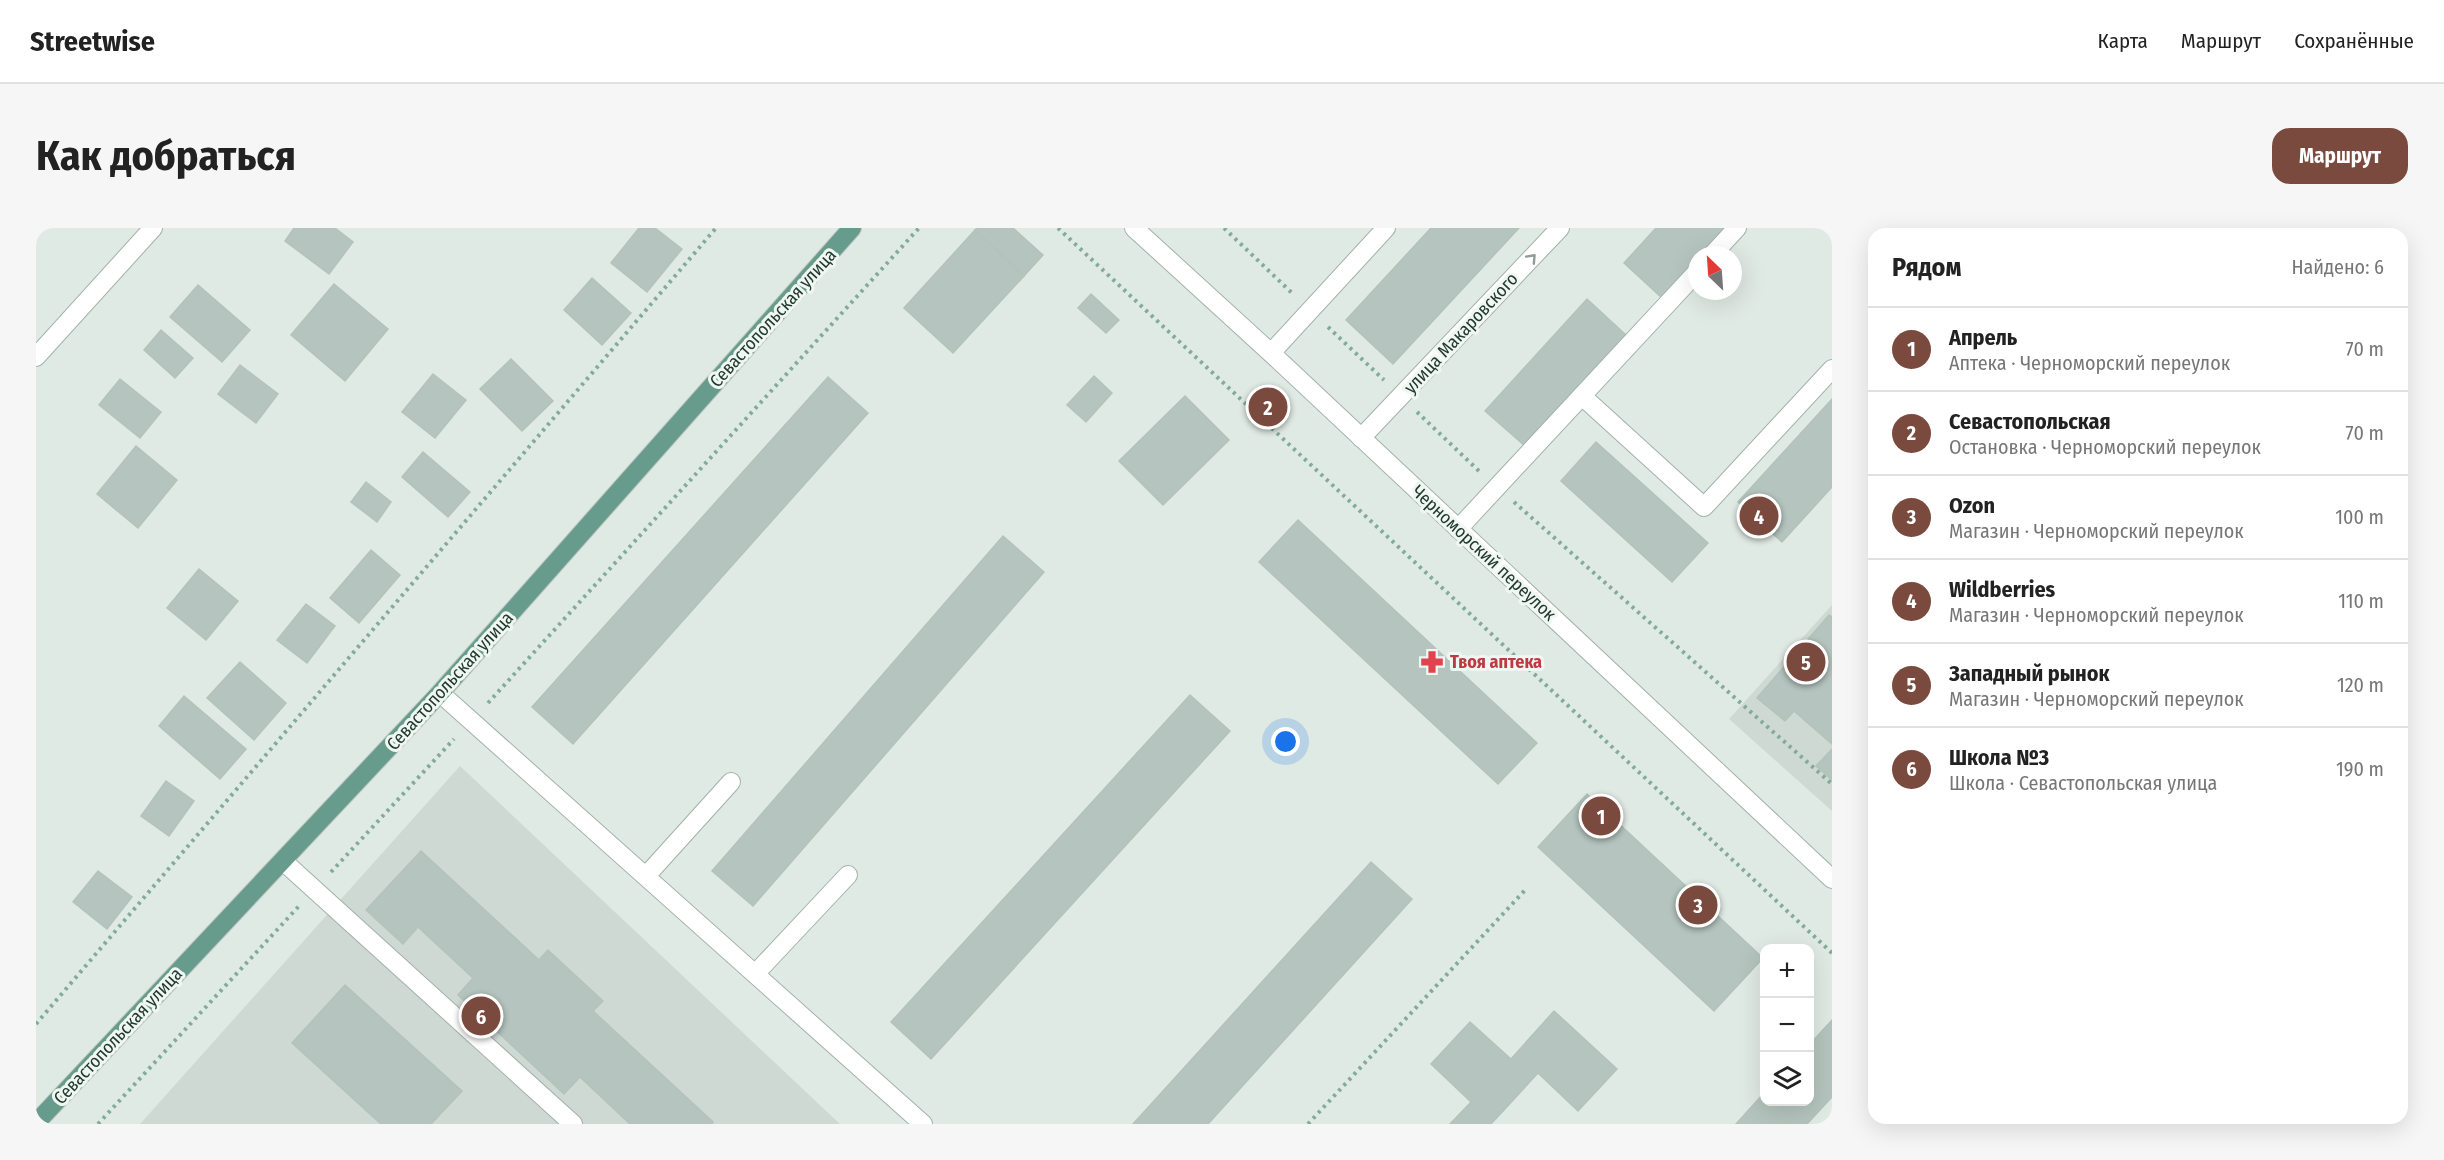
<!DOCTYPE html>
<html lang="ru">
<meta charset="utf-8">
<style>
:root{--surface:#fff;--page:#f6f6f6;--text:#222;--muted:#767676;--line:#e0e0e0;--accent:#7b4a3e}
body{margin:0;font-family:"Fira Sans Condensed",sans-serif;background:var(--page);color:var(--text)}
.controls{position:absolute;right:18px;bottom:18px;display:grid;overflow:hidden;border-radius:12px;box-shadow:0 6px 24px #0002}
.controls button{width:54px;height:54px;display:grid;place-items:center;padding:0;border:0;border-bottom:2px solid var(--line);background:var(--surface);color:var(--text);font:30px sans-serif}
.compass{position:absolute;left:1652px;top:18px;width:54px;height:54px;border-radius:50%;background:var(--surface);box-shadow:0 6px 24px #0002;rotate:335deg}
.you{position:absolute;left:1250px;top:514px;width:21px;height:21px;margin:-15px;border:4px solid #fff;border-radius:50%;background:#1a73e8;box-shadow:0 0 0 9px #1a73e833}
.badge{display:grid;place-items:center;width:39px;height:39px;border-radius:50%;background:var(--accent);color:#fff;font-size:20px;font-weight:700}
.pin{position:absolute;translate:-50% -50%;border:3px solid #fff;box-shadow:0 2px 6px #0006}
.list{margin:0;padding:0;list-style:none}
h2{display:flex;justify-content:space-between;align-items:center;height:78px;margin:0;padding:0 24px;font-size:26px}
h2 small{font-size:20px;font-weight:400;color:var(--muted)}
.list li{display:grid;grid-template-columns:39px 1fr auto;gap:18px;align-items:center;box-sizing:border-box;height:84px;padding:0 24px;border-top:2px solid var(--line)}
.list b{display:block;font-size:22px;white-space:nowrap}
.list p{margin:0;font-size:20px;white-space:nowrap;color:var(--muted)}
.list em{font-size:20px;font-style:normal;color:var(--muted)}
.icon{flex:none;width:33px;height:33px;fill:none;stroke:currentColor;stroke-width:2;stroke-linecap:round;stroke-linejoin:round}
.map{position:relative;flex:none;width:1796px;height:896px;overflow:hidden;border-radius:18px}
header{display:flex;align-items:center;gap:36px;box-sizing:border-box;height:84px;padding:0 30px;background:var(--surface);border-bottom:2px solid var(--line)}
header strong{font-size:28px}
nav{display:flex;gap:33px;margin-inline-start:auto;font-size:21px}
.intro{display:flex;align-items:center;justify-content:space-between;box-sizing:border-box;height:144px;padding:0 36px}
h1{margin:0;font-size:42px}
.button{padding:15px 27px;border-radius:18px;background:var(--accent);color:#fff;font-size:21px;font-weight:700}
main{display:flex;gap:36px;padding:0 36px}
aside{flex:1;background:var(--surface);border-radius:18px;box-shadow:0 6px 24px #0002}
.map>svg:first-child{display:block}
.built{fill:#ced9d4}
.building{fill:#b5c4be;stroke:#b3c3bb;stroke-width:1.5}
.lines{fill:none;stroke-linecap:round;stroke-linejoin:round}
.minor-casing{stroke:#a3b1ab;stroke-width:20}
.major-casing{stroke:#bdc4c1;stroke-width:20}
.path{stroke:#82ab9c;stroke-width:4;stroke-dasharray:3 4.5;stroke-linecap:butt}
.minor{stroke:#fff;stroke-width:18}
.major{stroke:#679c8c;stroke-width:18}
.oneway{stroke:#909c98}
.labels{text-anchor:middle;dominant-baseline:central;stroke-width:6;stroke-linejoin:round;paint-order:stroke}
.street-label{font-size:18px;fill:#223931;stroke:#f0f7f3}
.health-label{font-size:18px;font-weight:bold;fill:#be3a42;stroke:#f0f7f3;text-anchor:start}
</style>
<header>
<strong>Streetwise</strong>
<nav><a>Карта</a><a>Маршрут</a><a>Сохранённые</a></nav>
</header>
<div class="intro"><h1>Как добраться</h1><a class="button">Маршрут</a></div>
<main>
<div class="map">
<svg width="1796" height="896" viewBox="0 0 1796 896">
<rect width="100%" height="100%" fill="#e0eae5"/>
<g class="built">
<polygon points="1796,377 1796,583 1693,491"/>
<polygon points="424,538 804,896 104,896"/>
</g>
<g class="building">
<polygon points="258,0 299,0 317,14 293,46 249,13"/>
<polygon points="603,0 619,0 646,21 611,64 575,35"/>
<polygon points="941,0 977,0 1007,27 988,48 939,2"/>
<polygon points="1395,0 1483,0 1357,136 1310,92"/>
<polygon points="1620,0 1691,0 1666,27 1661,27 1661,33 1627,71 1588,35"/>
<polygon points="939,2 988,48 917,125 868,80"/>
<polygon points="556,50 595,85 566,117 528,82"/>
<polygon points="298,56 352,101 309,153 255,107"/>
<polygon points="162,57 214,102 186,134 134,89"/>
<polygon points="1055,66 1083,92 1070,105 1042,80"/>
<polygon points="1551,71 1590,107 1489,218 1449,183"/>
<polygon points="125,102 157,130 139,150 108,122"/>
<polygon points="475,131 517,173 486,203 444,161"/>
<polygon points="204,137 242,166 220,195 182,166"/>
<polygon points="397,146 430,172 399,210 366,184"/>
<polygon points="1058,148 1076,165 1050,194 1031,177"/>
<polygon points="792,149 832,185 537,516 496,479"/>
<polygon points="84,151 125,184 104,210 63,177"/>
<polygon points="1149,168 1193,212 1127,277 1083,233"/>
<polygon points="1796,171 1796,259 1746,314 1702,274"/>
<polygon points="1560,214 1672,315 1636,354 1525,253"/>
<polygon points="100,218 141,252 102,300 61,266"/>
<polygon points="387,224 434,264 412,289 366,249"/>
<polygon points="330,254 355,274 341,294 315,274"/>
<polygon points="1262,292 1501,515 1462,556 1223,334"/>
<polygon points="967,308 1008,344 717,678 676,643"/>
<polygon points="335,322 364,347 323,395 294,370"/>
<polygon points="163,341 202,373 170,412 131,380"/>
<polygon points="270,376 299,398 271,435 241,412"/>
<polygon points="1793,387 1796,389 1796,516 1758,483 1749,493 1721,470"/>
<polygon points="204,434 250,475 218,512 171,470"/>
<polygon points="1154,467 1194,503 895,831 855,794"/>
<polygon points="148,468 210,521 184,551 123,498"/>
<polygon points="1796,521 1796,552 1780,538"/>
<polygon points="130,553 158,573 133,608 105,588"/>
<polygon points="1551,566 1727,730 1678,783 1502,619"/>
<polygon points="385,623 503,732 512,722 567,773 557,783 677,894 676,896 594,896 544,849 528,866 422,767 437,750 382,699 367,716 330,682"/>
<polygon points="1335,634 1376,671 1172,896 1097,896"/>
<polygon points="62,643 96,669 71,701 37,674"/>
<polygon points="309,757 426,863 395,896 345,896 256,815"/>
<polygon points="1518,783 1581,841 1542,883 1502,845 1455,896 1414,896 1435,874 1395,836 1434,794 1475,831"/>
<polygon points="1796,792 1796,869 1771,896 1700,896 1728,865 1728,874 1774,874 1774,816"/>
</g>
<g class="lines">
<g class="minor-casing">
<g id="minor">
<polyline points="1098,0 1235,125 1796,651"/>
<polyline points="1676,27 1701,0"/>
<polyline points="1235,125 1350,0"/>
<polyline points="0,129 117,0"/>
<polyline points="1546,168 1668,279 1796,141"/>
<polyline points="1325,210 1524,0"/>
<polyline points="1422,301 1661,44"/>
<polyline points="404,465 887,896"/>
<polyline points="247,633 537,896"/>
<polyline points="610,648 695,554"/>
<polyline points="719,746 812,647"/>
</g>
</g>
<g class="major-casing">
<polyline id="major" points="0,895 404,465 816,0"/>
</g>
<g class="path">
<polyline points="1022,0 1796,725"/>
<polyline points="1188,0 1256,65"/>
<polyline points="1292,99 1348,152"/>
<polyline points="1381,184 1443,243"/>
<polyline points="1478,274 1796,556"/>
<polyline points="452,475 883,0"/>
<polyline points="295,644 418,511"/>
<polyline points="0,796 680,0"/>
<polyline points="62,896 263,678"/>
<polyline points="1272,896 1491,660"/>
</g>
<use href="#minor" class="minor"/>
<use href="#major" class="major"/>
</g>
<defs><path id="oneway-chevron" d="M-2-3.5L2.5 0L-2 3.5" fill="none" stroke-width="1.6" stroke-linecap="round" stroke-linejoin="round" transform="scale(1.5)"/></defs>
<use class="oneway" href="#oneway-chevron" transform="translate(1496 30) rotate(-47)"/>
<defs>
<g id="pharmacy-bare" transform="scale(1.8)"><path d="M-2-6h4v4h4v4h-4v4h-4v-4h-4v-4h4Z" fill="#e0444e" stroke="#f0f7f3" stroke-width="2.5" paint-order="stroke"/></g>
</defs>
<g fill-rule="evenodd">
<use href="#pharmacy-bare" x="1396" y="434"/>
</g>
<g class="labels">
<g class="street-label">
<text transform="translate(737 90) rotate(-48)">Севастопольская улица</text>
<text transform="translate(1425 105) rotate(-47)">улица Макаровского</text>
<text transform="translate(1448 325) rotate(43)">Черноморский переулок</text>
<text transform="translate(414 453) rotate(-48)">Севастопольская улица</text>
<text transform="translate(82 808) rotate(-47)">Севастопольская улица</text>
</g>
<g class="health-label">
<text x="1414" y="434">Твоя аптека</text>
</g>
</g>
</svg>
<div class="controls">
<button>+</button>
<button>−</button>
<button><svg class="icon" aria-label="layers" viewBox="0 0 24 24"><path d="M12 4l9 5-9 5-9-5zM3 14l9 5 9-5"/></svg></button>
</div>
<svg class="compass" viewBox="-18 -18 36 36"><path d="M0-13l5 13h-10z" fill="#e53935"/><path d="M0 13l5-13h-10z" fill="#767676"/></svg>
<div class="you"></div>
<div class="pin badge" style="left:1565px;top:588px">1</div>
<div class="pin badge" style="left:1232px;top:179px">2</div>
<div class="pin badge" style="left:1662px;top:677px">3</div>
<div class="pin badge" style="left:1723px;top:288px">4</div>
<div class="pin badge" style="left:1770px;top:434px">5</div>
<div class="pin badge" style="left:445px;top:788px">6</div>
</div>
<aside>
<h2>Рядом<small>Найдено: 6</small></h2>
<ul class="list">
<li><span class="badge">1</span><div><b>Апрель</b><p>Аптека · Черноморский переулок</p></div><em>70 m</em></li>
<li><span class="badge">2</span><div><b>Севастопольская</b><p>Остановка · Черноморский переулок</p></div><em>70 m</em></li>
<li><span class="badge">3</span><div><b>Ozon</b><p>Магазин · Черноморский переулок</p></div><em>100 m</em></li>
<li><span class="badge">4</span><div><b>Wildberries</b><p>Магазин · Черноморский переулок</p></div><em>110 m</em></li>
<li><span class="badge">5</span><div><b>Западный рынок</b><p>Магазин · Черноморский переулок</p></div><em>120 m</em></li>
<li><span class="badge">6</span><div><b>Школа №3</b><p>Школа · Севастопольская улица</p></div><em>190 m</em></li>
</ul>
</aside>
</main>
